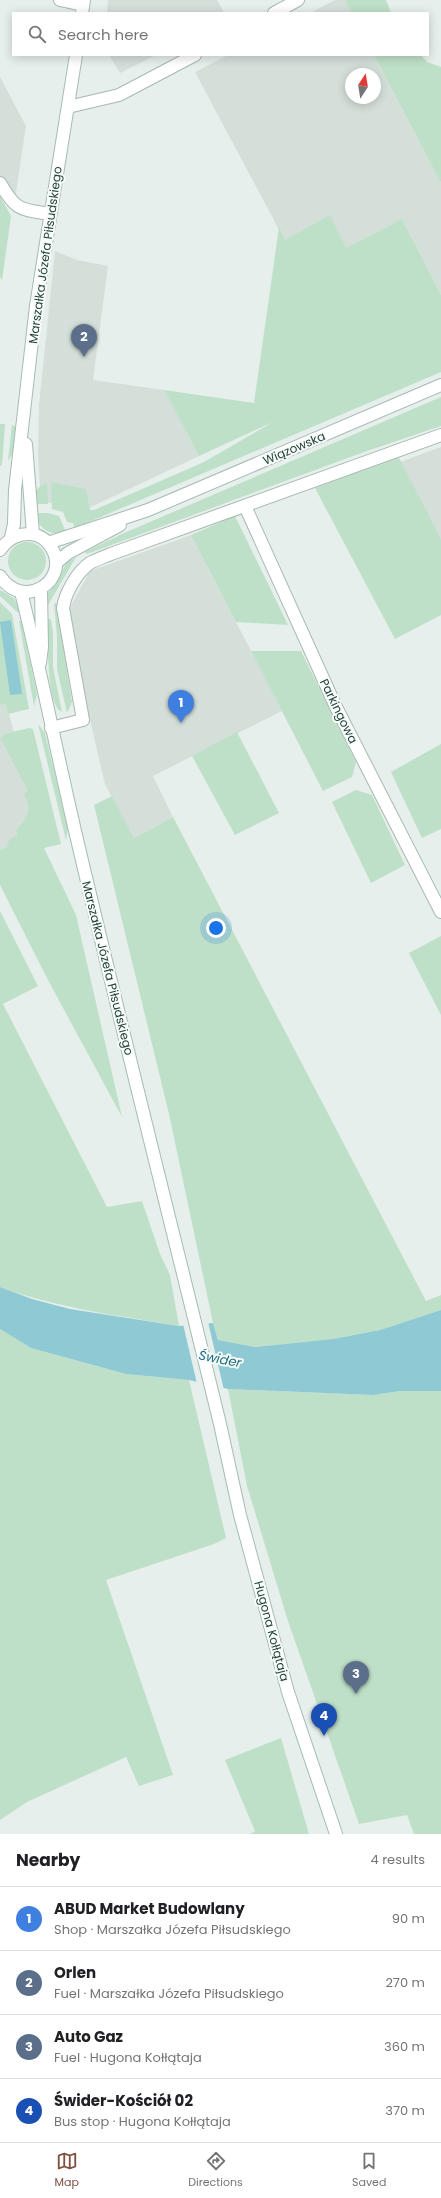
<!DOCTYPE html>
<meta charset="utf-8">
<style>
:root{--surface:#fff;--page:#f2f2f2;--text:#202124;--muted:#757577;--line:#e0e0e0;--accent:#7f4e3f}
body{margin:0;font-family:Poppins,sans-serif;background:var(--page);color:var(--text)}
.compass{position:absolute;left:345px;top:68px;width:36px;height:36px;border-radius:50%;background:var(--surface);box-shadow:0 2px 10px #0003;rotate:12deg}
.you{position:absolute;left:216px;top:928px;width:14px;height:14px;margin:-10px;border:3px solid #fff;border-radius:50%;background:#1a73e8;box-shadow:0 0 0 6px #1a73e833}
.badge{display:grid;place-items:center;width:26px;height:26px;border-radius:50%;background:var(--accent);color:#fff;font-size:13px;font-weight:700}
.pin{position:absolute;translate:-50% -33px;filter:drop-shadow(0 1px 2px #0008)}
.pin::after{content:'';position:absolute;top:21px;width:14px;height:12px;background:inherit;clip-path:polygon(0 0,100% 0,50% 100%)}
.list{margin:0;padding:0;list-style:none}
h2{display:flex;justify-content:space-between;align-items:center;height:52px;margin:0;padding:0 16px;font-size:17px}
h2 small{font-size:13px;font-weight:400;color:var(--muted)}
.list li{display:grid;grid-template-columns:26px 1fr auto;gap:12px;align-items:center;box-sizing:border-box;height:64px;padding:0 16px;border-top:1px solid var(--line)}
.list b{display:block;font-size:15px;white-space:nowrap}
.list p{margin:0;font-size:13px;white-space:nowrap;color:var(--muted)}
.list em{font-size:13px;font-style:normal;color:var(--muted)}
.icon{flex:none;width:22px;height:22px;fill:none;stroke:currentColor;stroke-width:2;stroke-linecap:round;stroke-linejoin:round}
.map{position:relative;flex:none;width:441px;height:1834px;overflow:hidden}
.search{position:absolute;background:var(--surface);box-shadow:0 2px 10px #0003;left:12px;right:12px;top:12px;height:44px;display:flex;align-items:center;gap:10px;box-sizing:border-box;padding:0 14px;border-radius:0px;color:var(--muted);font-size:15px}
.sheet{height:308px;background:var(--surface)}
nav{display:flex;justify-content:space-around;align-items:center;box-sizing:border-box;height:56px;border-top:1px solid var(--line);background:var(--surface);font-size:11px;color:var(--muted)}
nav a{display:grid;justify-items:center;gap:2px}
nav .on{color:var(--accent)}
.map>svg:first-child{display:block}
.built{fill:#d4dfda;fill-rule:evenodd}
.green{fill:#bfe0c8}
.water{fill:#8ec9d4}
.pier{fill:#e6efeb}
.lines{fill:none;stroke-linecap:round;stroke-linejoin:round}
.minor-casing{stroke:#a8b8b2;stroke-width:14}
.secondary-casing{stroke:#a4bbb3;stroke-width:14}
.minor{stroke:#fff;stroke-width:12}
.secondary{stroke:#fff;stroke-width:12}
.labels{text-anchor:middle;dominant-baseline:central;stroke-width:4;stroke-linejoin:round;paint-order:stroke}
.street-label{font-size:12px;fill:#24423a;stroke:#f7fbf9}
.water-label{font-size:13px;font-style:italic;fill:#1c6f80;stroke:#f7fbf9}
</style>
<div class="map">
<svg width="441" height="1834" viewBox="0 0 441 1834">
<rect width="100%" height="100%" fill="#e6efeb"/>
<g class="built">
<polygon points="108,0 217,0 224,13 107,13"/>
<polygon points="335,0 345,0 352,13 310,13"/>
<polygon points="109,55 156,55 120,73"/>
<path d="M228,55H374L441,183V295L402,219L346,249L285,241L195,72ZM351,74H375V98H351Z"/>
<polygon points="0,77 26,126 15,199 0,176"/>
<polygon points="55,251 77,260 108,266 93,380 164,390 199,456 72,516 62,504 41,502 38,455 39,405"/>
<polygon points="441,447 441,539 400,462"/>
<polygon points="191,535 282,711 153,776 173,817 134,838 105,784 83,690 69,609 90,571"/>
<polygon points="6,704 14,732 4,734 28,791 28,802 35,827 0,855 0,705"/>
</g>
<g class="green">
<polygon points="345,0 386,0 391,13 352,13"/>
<polygon points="374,55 421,55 427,62 441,67 441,183"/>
<polygon points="0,196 11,216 2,280 0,277"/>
<polygon points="330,215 346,248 402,219 441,295 441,372 75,528 73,523 67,522 63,512 52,509 51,482 86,489 90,510 94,510 204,462 273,422 199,456 164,390 254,403 279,227 285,240"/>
<polygon points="441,397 441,426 367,451 87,554 85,552 122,534"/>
<polygon points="0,424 5,424 2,465 0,466"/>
<polygon points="12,425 16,427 14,451 8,461"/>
<polygon points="398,456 441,539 441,615 395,639 315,488"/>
<path d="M47,483L48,504H34C33,493 36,487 47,483Z"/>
<path d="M35,513H48L59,516L66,532C49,536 40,530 35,513Z"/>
<polygon points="235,516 288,625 236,622 191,535"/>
<circle cx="27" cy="561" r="19"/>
<polygon points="76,557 47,607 46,608 47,594 57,582 66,563"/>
<polygon points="0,590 14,598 20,612 17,612 0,596"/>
<polygon points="0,602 12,614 29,709 8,714 6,704 0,705"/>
<polygon points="56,602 72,702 67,713 57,669 57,635 54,605"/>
<path d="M46,617L51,620L53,632V667L62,712C45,704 49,633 46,617Z"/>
<polygon points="19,621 21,621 37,694 34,706"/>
<polygon points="251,651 301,651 356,762 352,777 323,791"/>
<polygon points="38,724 45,733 68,829 66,840"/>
<path d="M29,728L33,729L61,844L44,848L76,915L122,1117L48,980L0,885V850L7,847L9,840L18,835L16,830C28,819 32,809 24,794L28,791L1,739L4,734Z"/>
<polygon points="237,732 279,813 235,835 192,756"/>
<polygon points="441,744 441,829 422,838 391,772"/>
<polygon points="356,790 372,795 405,865 371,883 332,802"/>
<polygon points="112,796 134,838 173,817 426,1301 441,1295 441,1310 380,1330 333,1339 255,1347 218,1340 213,1323 169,1114 94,805"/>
<path d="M0,911L38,986L3,1004L107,1207L142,1201L160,1254L170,1275L179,1326C117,1315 60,1309 0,1287Z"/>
<polygon points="441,936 441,1015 409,953"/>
<polygon points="0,1329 31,1348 126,1374 189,1380 226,1538 214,1544 106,1580 173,1775 139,1786 126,1757 27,1802 0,1820"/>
<polygon points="228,1389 373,1395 400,1391 441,1391 441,1834 414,1834 407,1815 359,1824 288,1621 247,1486"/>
<polygon points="281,1738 309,1834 250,1834 255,1831 225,1760"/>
</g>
<g class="water">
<polygon points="11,620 22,694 10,695 0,622"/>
<polygon points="0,1287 32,1299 70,1309 179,1326 213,1323 218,1340 255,1347 333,1339 380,1330 441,1310 441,1391 400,1391 373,1395 228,1389 189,1380 126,1374 31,1348 0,1329"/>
</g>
<polygon class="pier" points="208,1322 224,1390 197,1384 183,1324"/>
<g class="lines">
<g class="minor-casing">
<g id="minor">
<polyline points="60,0 83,5"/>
<polyline points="274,13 298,0"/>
<polyline points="68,107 119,95 195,55"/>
<path d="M0,183C16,211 20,209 50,214"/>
<polyline points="245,506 336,707 441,912"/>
<path d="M51,728L83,720L63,608C65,593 77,572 90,563C97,559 104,557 111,554L441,435"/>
</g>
</g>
<g class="secondary-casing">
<g id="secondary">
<polyline points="82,13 84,0"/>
<polyline points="26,444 33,534"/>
<polyline points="11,537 14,524 15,490 36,306 76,55"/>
<polyline points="48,543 148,510 441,385"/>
<path d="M0,550C8,539 17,533 31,534C39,535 47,540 51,547C72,580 23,612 0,576"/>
<polyline points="56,563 68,553 120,525"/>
<path d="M21,592C41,672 57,754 76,835C122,1031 172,1227 220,1424L240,1515L288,1692L336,1834"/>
<polyline points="40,663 42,647 41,589"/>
</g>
</g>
<use href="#minor" class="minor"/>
<use href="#secondary" class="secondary"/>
</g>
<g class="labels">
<g class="street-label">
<text transform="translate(45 255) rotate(-82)">Marszałka Józefa Piłsudskiego</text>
<text transform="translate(294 448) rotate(-23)">Wiązowska</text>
<text transform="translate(339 711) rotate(64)">Parkingowa</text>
<text transform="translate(108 968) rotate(76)">Marszałka Józefa Piłsudskiego</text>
<text transform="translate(272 1631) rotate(75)">Hugona Kołłątaja</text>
</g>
<g class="water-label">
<text transform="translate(220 1359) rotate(11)">Świder</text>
</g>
</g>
</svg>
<svg class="compass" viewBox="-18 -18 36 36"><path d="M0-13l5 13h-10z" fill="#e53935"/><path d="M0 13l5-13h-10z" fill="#757577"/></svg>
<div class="you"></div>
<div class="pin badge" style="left:181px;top:723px;background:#3f7fe0">1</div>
<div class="pin badge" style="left:84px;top:357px;background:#5c6f8a">2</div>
<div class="pin badge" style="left:356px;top:1694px;background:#5c6f8a">3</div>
<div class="pin badge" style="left:324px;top:1736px;background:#1a4fb4">4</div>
<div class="search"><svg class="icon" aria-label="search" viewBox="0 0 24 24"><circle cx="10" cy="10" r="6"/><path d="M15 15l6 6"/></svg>Search here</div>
</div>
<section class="sheet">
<h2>Nearby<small>4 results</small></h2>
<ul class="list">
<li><span class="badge" style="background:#3f7fe0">1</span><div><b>ABUD Market Budowlany</b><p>Shop · Marszałka Józefa Piłsudskiego</p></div><em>90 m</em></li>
<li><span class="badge" style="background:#5c6f8a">2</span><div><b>Orlen</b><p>Fuel · Marszałka Józefa Piłsudskiego</p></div><em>270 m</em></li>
<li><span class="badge" style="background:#5c6f8a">3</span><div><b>Auto Gaz</b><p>Fuel · Hugona Kołłątaja</p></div><em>360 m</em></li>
<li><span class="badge" style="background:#1a4fb4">4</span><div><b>Świder-Kościół 02</b><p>Bus stop · Hugona Kołłątaja</p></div><em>370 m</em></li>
</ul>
</section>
<nav>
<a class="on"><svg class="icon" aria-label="map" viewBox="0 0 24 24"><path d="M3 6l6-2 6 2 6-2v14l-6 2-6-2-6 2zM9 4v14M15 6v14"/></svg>Map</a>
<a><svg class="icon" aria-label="directions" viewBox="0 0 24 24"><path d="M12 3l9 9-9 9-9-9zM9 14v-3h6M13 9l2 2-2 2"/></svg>Directions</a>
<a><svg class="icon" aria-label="saved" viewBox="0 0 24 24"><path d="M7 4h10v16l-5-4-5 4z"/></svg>Saved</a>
</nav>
